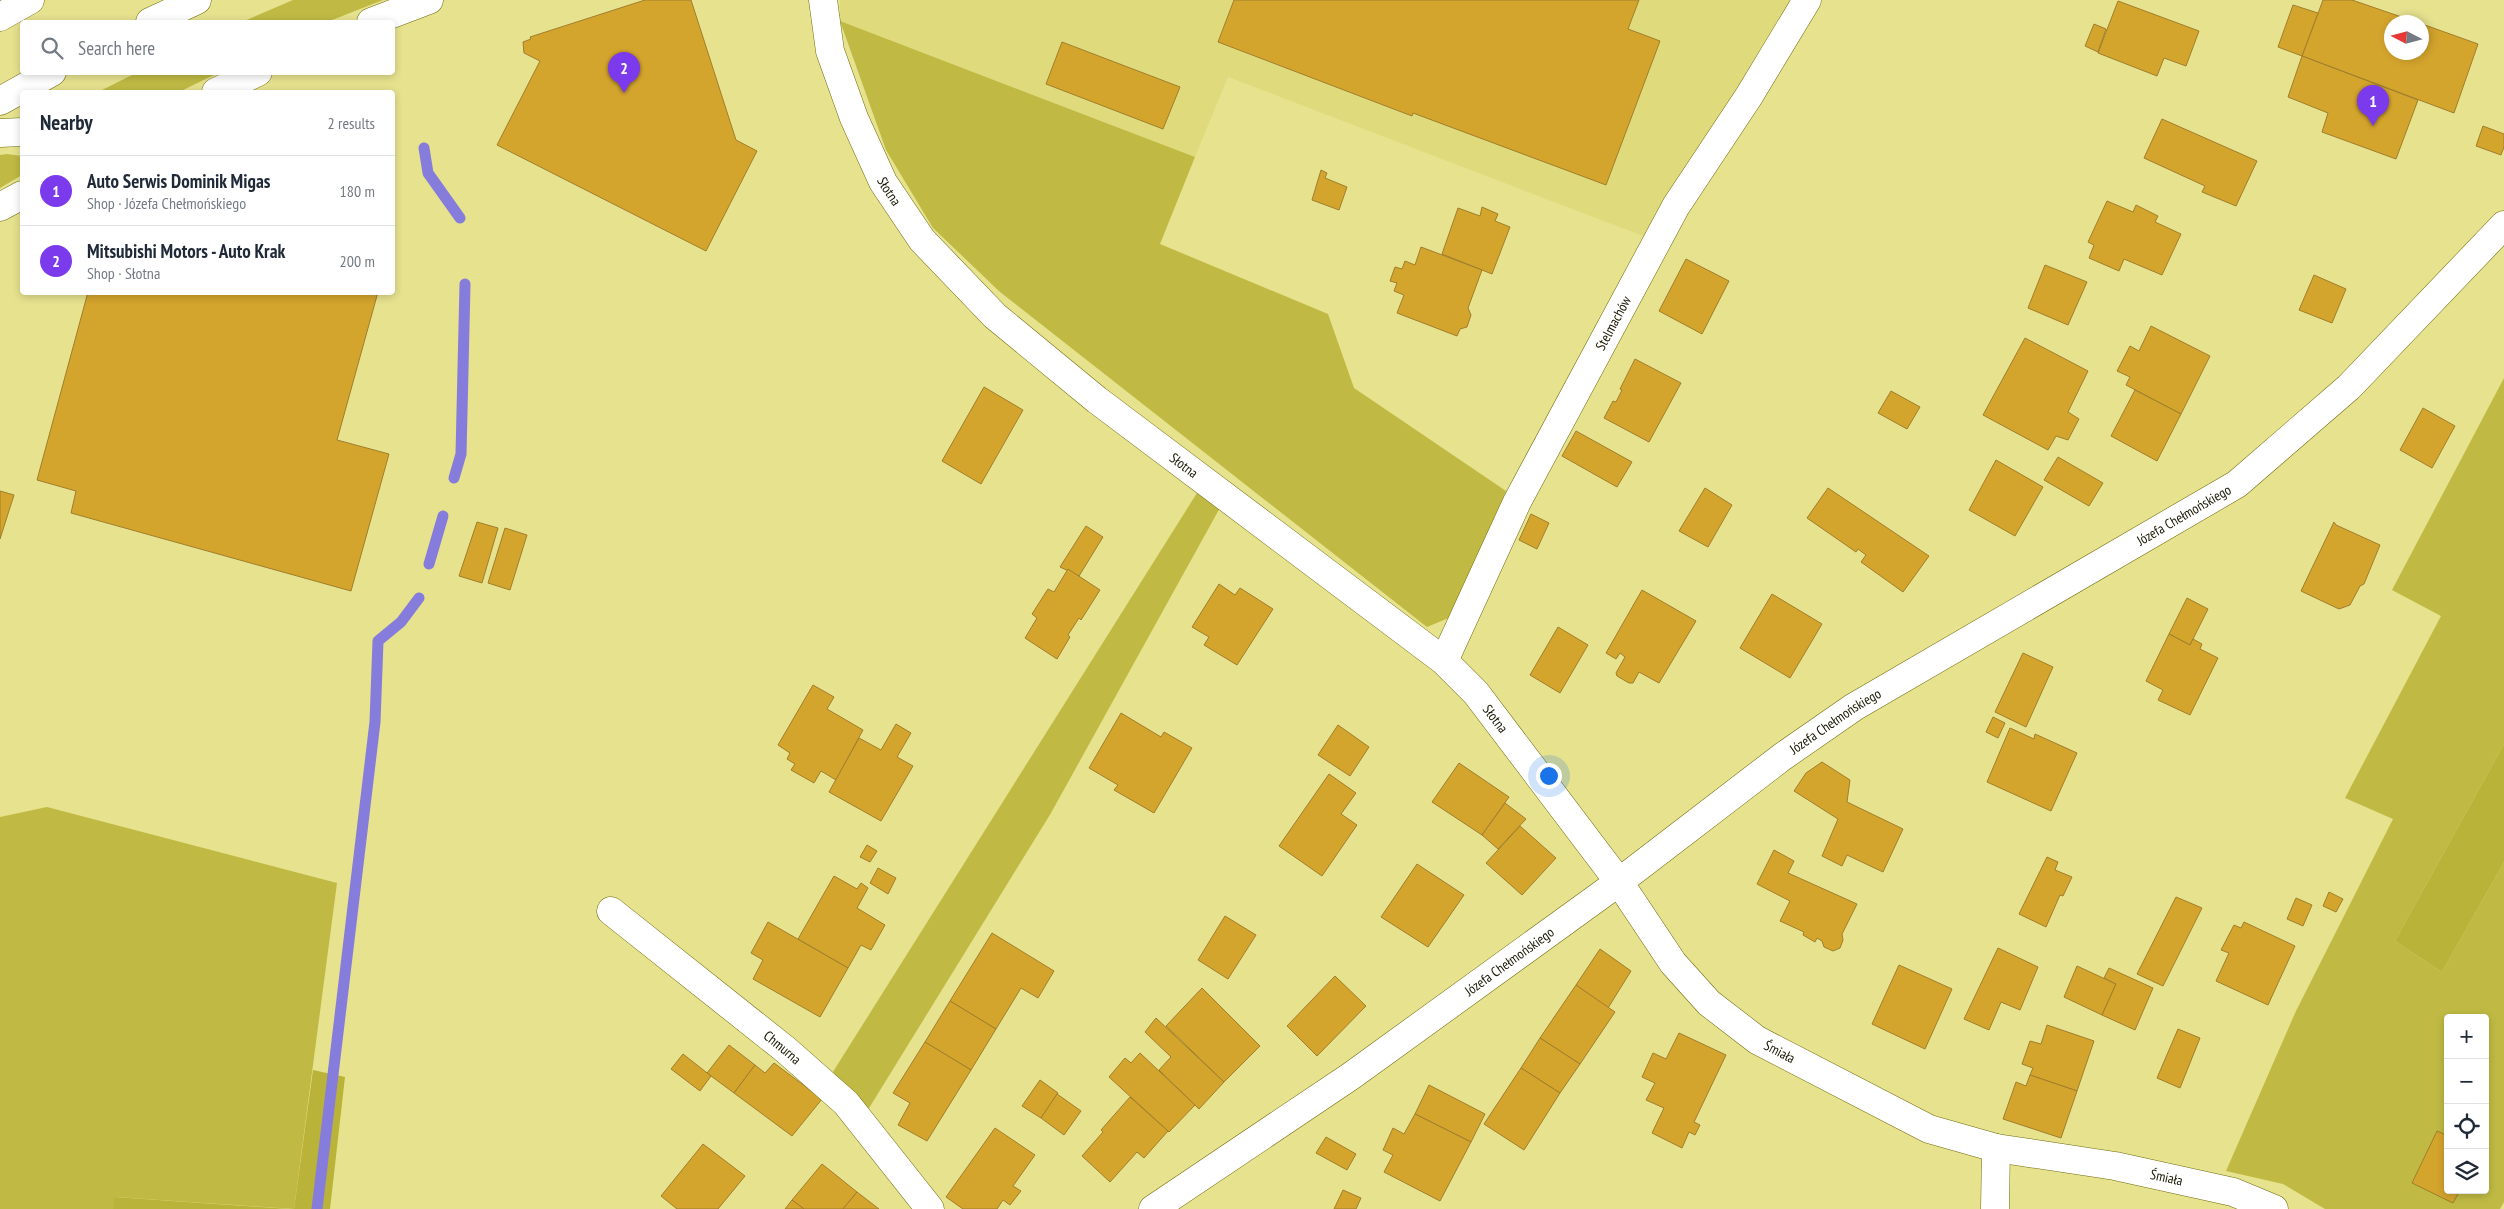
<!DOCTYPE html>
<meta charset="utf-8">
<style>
:root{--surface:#fff;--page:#f2f2f3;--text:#1f2937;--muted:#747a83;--line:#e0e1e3;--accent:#7c3aed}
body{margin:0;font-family:"PT Sans Narrow",sans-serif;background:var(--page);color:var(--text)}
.controls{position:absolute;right:15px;bottom:15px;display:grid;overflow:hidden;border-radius:5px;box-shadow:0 2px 8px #0003}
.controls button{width:45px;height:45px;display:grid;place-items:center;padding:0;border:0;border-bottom:1px solid var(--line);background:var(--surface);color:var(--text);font:25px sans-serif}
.compass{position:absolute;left:2384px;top:15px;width:45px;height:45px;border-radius:50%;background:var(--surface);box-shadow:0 2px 8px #0003;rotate:276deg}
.you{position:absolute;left:1548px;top:775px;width:18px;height:18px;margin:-12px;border:4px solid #fff;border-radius:50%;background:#1a73e8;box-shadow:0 0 0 8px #1a73e833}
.badge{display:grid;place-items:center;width:32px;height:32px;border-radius:50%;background:var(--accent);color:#fff;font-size:16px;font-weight:700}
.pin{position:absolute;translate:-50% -41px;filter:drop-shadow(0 1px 2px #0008)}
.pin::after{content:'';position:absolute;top:26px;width:18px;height:15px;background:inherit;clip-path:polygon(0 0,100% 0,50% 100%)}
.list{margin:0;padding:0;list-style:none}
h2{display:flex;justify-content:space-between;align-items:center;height:65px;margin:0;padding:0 20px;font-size:21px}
h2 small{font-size:16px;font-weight:400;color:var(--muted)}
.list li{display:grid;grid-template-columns:32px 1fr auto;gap:15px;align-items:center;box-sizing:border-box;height:70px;padding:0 20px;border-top:1px solid var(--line)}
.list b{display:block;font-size:19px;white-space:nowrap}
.list p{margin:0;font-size:16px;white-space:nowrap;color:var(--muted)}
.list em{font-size:16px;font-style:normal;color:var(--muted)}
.icon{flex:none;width:28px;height:28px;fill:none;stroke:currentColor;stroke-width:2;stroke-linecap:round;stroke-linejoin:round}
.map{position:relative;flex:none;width:2504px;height:1209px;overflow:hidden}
.search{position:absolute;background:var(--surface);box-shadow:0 2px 8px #0003;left:20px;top:20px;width:375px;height:55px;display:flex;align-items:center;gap:12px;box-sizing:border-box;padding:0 18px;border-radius:5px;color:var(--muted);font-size:19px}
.panel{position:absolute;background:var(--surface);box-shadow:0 2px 8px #0003;left:20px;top:90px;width:375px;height:205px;border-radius:5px}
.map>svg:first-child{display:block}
.built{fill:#dfdb7d}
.green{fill:#c0ba44;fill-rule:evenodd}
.forest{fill:#bab339}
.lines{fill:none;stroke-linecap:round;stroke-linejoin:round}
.stream{stroke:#857cdb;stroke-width:11}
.building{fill:#d4a52d;stroke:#a07e2c}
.minor-casing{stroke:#706b0c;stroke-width:29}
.major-casing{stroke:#706b0c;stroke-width:29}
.minor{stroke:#fff;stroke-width:28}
.major{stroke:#fff;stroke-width:28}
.labels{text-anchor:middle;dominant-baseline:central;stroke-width:5;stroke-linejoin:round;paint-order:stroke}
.street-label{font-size:14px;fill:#181600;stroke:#f4f09b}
</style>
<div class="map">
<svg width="2504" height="1209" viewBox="0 0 2504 1209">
<rect width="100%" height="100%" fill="#e6e28e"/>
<polygon class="built" points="840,0 1796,0 1648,238 1228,77 1195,157 840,21"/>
<g class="green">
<polygon points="293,0 383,0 327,22 242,22"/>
<polygon points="840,21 1195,157 1160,244 1328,314 1354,388 1506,491 1451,617 1427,627 1000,292 933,228 886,150"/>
<polygon points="136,73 136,72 218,73 179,92 98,92"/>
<polygon points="7,154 22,156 22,175 0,188 0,155"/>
<path d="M2504,378V744L2395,941L2442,972L2504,862V1202L2500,1209H2325L2283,1184L2226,1171L2296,1011L2393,819L2345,798L2441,616L2392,590ZM2448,1018H2485V1190H2448Z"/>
<polygon points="1197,493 1221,506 1051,813 866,1113 831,1075"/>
<polygon points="47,807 337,883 294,1209 115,1197 113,1209 0,1209 0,817"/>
</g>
<g class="forest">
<polygon points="2504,744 2504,862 2442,972 2395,941"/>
<polygon points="313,1070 345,1077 330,1209 294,1209"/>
<polygon points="114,1197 290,1209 113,1209"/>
</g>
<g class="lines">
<g class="stream">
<polyline points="424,148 428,173 460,218"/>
<polyline points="454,478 461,454 465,284"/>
<polyline points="429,564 443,516"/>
<polyline points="317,1209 375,722 378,641 401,622 419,598"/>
</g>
</g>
<g class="building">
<polygon points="645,0 691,0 736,140 757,151 706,251 497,145 540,61 524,53 523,42 531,39 530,37"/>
<polygon points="1234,0 1639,0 1628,29 1660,41 1606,185 1413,113 1412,116 1218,42"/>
<polygon points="2323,0 2352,0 2416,22 2392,22 2392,52 2422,52 2422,24 2478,44 2454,113 2302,56"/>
<polygon points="2118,1 2199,31 2186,66 2164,58 2157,76 2098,53"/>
<polygon points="2293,5 2318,13 2302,56 2278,47"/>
<polygon points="2094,24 2106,29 2098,52 2085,46"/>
<polygon points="1062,42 1180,87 1163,129 1046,84"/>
<polygon points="2302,56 2418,100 2396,159 2322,132 2328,113 2288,97"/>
<polygon points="2162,119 2257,161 2236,206 2202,192 2205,186 2144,158"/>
<polygon points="2483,126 2504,134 2504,147 2501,155 2476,146"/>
<polygon points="1321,170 1327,173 1325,178 1347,187 1339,210 1312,200"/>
<polygon points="2107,201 2133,212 2136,205 2158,216 2155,222 2181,234 2162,275 2124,259 2119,271 2089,258 2094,245 2088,242"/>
<polygon points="1482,207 1498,214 1495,221 1510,227 1492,274 1442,254 1458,208 1480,216"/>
<polygon points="1421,247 1482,270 1468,308 1471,315 1467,327 1460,329 1457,336 1397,313 1404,295 1394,291 1397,283 1390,281 1395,267 1402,269 1405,261 1415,265"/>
<polygon points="1686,259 1729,281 1702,334 1659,311"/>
<polygon points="2045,265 2087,282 2068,325 2028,308"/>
<polygon points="2314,275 2346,289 2332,323 2299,310"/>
<polygon points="88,292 378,292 337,440 389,454 351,591 71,513 76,491 37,480"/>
<polygon points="2151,326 2210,356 2181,414 2126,385 2130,377 2117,371 2130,346 2139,351"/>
<polygon points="2025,338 2088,371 2068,412 2079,419 2068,440 2056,436 2048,450 1983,415"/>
<polygon points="1635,359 1681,383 1649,442 1604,418 1613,401 1616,402 1622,390 1620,389"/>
<polygon points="984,387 1023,410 981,484 942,461"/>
<polygon points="2135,390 2181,414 2157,461 2111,436"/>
<polygon points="1891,391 1920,407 1907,429 1878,413"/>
<polygon points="2423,408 2455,426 2432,468 2400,450"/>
<polygon points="1576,431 1632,462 1617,487 1562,456"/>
<polygon points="2058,457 2103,483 2089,506 2044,480"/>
<polygon points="1996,460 2043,487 2015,536 1969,510"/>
<polygon points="1705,488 1732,505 1708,547 1679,531"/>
<polygon points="1828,488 1929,556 1903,592 1861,562 1866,555 1858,549 1856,552 1807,518"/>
<polygon points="0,491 14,495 0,539"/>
<polygon points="1531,514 1549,523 1537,549 1519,540"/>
<polygon points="477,522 498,528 482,583 459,576"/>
<polygon points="2334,522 2336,525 2380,545 2364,584 2360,586 2350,605 2339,609 2301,591"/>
<polygon points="1086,526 1103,537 1079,576 1060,567"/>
<polygon points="505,528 527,535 510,590 488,583"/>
<polygon points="1068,569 1100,590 1081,620 1079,618 1068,635 1070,637 1057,659 1025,638 1037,618 1032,614 1048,589 1054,592"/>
<polygon points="1219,584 1235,595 1240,588 1273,609 1237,665 1204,645 1209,637 1192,627"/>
<polygon points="1642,590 1696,621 1659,683 1639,672 1633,683 1629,683 1617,676 1616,673 1625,657 1620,653 1616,659 1606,653"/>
<polygon points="1772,594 1822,624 1790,678 1740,648"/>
<polygon points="2187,598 2208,609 2190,645 2169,634"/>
<polygon points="1558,627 1588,645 1560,693 1530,675"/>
<polygon points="2169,634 2190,645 2193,639 2202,644 2200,649 2218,658 2190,715 2158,700 2163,690 2146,681"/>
<polygon points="2023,653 2053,667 2026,727 1995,712"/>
<polygon points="813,685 834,697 827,709 863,730 836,780 821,771 814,783 791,770 795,764 787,759 790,753 778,745"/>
<polygon points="1121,713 1161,737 1164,732 1192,748 1154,813 1114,790 1118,785 1089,768"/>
<polygon points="1993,717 2005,723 1998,738 1986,732"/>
<polygon points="896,724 911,733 897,757 913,766 881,821 829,792 859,738 881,750"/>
<polygon points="1338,725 1369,747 1350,776 1318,755"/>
<polygon points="2010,728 2034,739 2035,734 2077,753 2051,811 1987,782"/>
<polygon points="1822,762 1850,780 1847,802 1903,829 1883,872 1847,855 1842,866 1822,856 1838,819 1794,791 1806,773"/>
<polygon points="1459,763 1509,797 1482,835 1432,802"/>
<polygon points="1329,774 1356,793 1341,814 1357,825 1322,876 1279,846"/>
<polygon points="1505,803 1526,819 1498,849 1482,835"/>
<polygon points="1520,826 1556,858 1522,895 1486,863"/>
<polygon points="867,845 877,851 870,862 860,857"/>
<polygon points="1774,850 1794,861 1788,873 1857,904 1842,934 1843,940 1840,948 1833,951 1824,947 1822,941 1817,938 1815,942 1803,935 1804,932 1780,921 1790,901 1757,884"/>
<polygon points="2047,857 2058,862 2055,870 2072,877 2063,896 2060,895 2046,927 2019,914"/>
<polygon points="1417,864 1464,895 1428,947 1381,917"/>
<polygon points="878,868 896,878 888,894 870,883"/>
<polygon points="834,876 857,889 861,883 868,888 857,908 885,925 871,950 861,945 848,968 798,939"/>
<polygon points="2329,892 2343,899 2336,912 2323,906"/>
<polygon points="2176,897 2202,908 2163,986 2137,974"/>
<polygon points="2296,898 2312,905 2303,926 2287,919"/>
<polygon points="1225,916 1256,935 1228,979 1198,960"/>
<polygon points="768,922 848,968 820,1017 753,979 763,960 751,953"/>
<polygon points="2244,922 2295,946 2268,1005 2216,981 2229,953 2221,950 2234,925 2241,928"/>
<polygon points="992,933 1054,971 1038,998 1021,988 996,1029 950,1001"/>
<polygon points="1998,948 2038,967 2020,1010 2001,1002 1989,1030 1964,1019"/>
<polygon points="1600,949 1631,971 1608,1008 1576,985"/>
<polygon points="1899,965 1952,989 1925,1049 1872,1024"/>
<polygon points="2077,966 2116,984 2102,1015 2064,997"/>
<polygon points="2109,968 2153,988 2135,1030 2102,1015 2116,984 2104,978"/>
<polygon points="1335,976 1366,1006 1317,1056 1287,1026"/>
<polygon points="1576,985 1615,1012 1580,1064 1540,1038"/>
<polygon points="1202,988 1260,1046 1224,1082 1166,1026"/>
<polygon points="950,1001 996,1029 971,1070 925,1042"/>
<polygon points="1156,1018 1224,1082 1199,1109 1159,1070 1171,1057 1145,1032"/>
<polygon points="2047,1025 2094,1041 2077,1091 2030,1075 2033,1068 2022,1064 2030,1041 2041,1044"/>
<polygon points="2178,1029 2200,1038 2180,1088 2157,1078"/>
<polygon points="1679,1033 1726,1055 1694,1122 1700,1125 1695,1135 1689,1132 1682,1148 1652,1133 1664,1108 1646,1100 1655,1083 1642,1077 1653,1053 1666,1059"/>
<polygon points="1540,1038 1580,1064 1560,1093 1521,1068"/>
<polygon points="925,1042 971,1070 927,1141 898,1125 910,1103 893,1093"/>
<polygon points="729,1045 755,1065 734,1093 707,1073"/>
<polygon points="1140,1053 1195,1105 1169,1132 1109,1077 1125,1058 1131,1063"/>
<polygon points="683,1054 711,1076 700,1091 671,1069"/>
<polygon points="774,1063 822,1099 792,1136 734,1093 755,1065 765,1073"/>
<polygon points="1521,1068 1560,1093 1524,1150 1484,1124"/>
<polygon points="2030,1075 2077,1091 2061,1138 2003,1119 2016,1082 2026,1086"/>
<polygon points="1040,1080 1058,1093 1041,1118 1022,1106"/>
<polygon points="1429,1085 1485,1114 1471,1142 1415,1114"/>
<polygon points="1057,1094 1081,1111 1064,1135 1041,1118"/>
<polygon points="1130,1097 1168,1131 1144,1158 1137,1152 1110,1182 1082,1156 1103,1132 1101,1130"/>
<polygon points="1415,1114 1471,1142 1440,1201 1384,1172 1393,1155 1383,1150 1393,1128 1404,1134"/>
<polygon points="995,1128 1035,1155 1013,1186 1021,1191 1010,1205 1003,1200 997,1209 963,1209 946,1197"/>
<polygon points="2437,1131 2448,1136 2448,1190 2460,1190 2453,1203 2412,1183"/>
<polygon points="1326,1137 1356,1154 1347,1170 1316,1153"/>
<polygon points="703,1144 745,1176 718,1209 677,1209 661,1196"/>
<polygon points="822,1164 857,1192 843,1209 804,1209 792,1200"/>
<polygon points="1343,1190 1361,1198 1356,1209 1334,1209"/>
<polygon points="857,1192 879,1209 843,1209"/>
<polygon points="792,1200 804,1209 785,1209"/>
</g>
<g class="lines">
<g class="minor-casing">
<g id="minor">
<path id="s1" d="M823,0L830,51L854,118L883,182L922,240L995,316L1097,400L1444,661L1476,693L1619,882L1673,963L1709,1003L1757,1040L1929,1129L1996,1148L2115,1166L2233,1192L2274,1209"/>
<polyline points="371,22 429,0"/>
<polyline points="216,92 258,72"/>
<polyline points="0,133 22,132"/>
<polyline points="0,207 22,195"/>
<path id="s2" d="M1444,661L1517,502L1676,206L1749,96L1807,0"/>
<path id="s3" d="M611,911L786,1050L846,1103L930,1209"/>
<path id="s4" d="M1153,1209L1351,1076L1619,882L1782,757L1854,707L2237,484L2349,387L2504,225"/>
<polyline points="1995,1209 1996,1148"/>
</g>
</g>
<g class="major-casing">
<g id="major">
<polyline points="0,17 30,0"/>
<polyline points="150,22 197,0"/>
<polyline points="0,101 52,72"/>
</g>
</g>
<use href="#minor" class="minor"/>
<use href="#major" class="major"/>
</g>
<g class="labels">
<g class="street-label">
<text stroke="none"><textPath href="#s1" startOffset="204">Słotna</textPath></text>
<text stroke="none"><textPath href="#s2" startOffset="378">Stelmachów</textPath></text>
<text stroke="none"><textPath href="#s1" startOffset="609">Słotna</textPath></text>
<text stroke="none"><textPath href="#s4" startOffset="1244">Józefa Chełmońskiego</textPath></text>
<text stroke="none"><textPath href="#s1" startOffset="1012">Słotna</textPath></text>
<text stroke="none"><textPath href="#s4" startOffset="839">Józefa Chełmońskiego</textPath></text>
<text stroke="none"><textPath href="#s4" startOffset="434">Józefa Chełmońskiego</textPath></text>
<text stroke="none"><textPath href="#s3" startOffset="219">Chmurna</textPath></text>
<text stroke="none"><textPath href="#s1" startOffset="1454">Śmiała</textPath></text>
<text stroke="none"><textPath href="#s1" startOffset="1865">Śmiała</textPath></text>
</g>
</g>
</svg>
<div class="controls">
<button>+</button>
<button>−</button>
<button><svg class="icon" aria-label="locate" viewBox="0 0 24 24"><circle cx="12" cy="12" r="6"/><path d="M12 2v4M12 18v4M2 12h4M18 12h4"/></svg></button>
<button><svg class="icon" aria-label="layers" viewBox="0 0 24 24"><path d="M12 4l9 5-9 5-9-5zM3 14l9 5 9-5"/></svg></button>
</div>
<svg class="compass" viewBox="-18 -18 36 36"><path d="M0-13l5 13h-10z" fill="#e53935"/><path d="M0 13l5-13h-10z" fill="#747a83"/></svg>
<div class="you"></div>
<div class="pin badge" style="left:2373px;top:126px">1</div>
<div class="pin badge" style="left:624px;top:93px">2</div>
<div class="search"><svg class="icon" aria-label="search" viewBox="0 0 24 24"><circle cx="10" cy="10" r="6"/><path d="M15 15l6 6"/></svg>Search here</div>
<section class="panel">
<h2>Nearby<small>2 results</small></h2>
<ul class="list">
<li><span class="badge">1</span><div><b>Auto Serwis Dominik Migas</b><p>Shop · Józefa Chełmońskiego</p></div><em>180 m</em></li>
<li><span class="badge">2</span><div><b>Mitsubishi Motors - Auto Krak</b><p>Shop · Słotna</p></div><em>200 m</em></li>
</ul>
</section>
</div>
